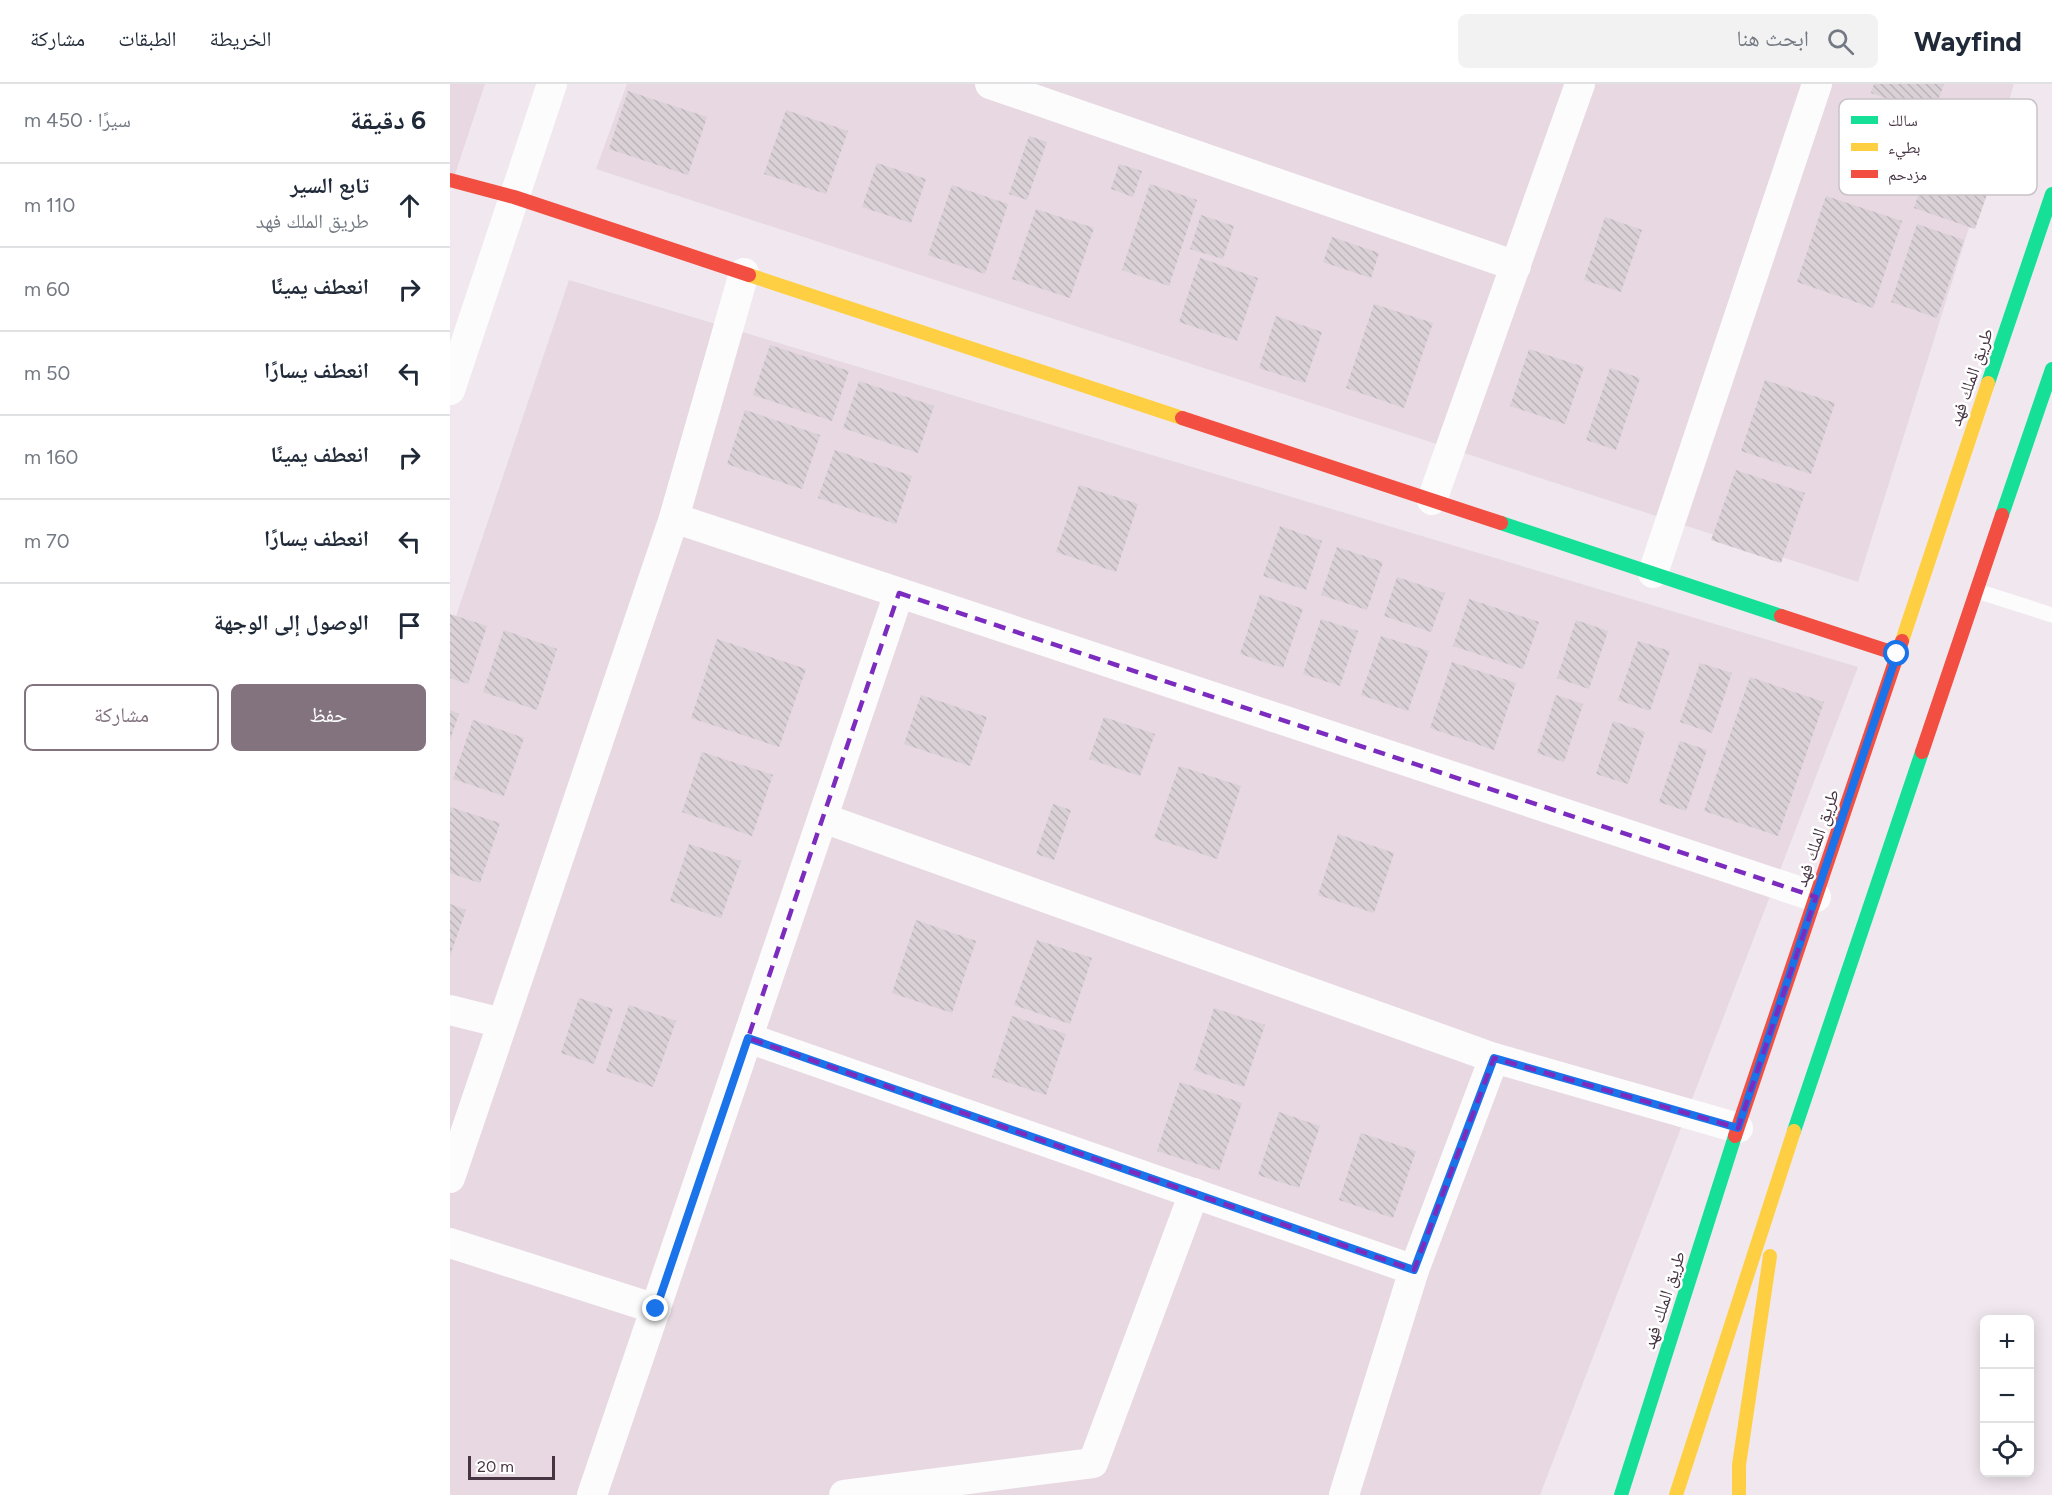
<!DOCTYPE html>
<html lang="ar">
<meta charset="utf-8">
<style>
:root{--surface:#fff;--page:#f2f2f3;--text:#1f2937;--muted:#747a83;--line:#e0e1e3;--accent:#82737e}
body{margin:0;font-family:Figtree,"Noto Naskh Arabic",sans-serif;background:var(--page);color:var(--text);direction:rtl}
.controls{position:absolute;right:18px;bottom:18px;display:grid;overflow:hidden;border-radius:9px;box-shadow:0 3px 15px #0003}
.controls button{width:54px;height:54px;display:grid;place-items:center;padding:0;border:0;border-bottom:2px solid var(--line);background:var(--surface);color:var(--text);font:30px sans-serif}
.scale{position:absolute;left:18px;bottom:15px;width:87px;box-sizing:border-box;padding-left:6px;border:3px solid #463442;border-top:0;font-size:16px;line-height:21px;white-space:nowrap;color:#463442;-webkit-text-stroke:4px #fff;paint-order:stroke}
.stop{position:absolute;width:18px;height:18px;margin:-14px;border:4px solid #1a73e8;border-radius:50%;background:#fff}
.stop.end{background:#1a73e8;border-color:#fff;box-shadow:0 2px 6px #0008}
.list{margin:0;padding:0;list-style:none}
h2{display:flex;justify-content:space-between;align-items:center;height:78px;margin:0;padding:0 24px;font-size:26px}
h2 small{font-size:20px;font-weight:400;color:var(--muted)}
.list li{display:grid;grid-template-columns:39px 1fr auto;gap:18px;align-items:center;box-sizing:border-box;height:84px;padding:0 24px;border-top:2px solid var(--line)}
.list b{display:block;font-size:22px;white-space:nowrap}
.list p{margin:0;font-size:20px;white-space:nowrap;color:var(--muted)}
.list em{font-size:20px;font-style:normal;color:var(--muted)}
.actions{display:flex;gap:12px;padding:18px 24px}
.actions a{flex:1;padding:14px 0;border:2px solid var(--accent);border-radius:9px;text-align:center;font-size:21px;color:var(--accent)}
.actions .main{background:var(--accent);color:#fff}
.icon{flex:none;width:33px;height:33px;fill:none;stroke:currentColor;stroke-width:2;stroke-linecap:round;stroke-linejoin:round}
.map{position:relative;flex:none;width:1602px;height:1411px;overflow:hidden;direction:ltr}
header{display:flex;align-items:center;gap:36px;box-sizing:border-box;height:84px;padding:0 30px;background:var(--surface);border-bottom:2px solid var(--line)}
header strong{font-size:28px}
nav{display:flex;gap:33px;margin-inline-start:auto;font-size:21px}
.search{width:420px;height:54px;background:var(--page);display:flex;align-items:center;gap:15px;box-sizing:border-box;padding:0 21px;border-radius:9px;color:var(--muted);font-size:22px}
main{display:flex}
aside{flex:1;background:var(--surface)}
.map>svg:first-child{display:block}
.residential{fill:#e7d8e2}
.building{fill:url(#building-back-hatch)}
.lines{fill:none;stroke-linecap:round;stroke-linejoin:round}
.lane{stroke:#fdfcfc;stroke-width:15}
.street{stroke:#fdfcfc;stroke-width:30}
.fast{stroke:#16e098;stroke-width:14}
.slow{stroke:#ffcf43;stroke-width:14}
.jam{stroke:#f24e42;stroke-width:14}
.route{stroke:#1a73e8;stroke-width:8}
.marked{fill:none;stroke:#7b2cbf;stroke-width:4.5;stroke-dasharray:12 8;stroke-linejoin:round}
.labels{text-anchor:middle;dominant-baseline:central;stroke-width:5;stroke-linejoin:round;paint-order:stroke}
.street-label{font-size:18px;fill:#463442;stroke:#fff}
.key{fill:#fff;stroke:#c8c2c6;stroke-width:1.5}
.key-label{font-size:16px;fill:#463442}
</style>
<header>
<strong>Wayfind</strong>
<div class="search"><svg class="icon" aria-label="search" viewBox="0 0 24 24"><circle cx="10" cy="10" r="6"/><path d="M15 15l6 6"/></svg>ابحث هنا</div>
<nav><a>الخريطة</a><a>الطبقات</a><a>مشاركة</a></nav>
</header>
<main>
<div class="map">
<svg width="1602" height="1411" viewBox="0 0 1602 1411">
<defs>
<pattern id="building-back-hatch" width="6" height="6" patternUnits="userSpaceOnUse" patternTransform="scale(1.5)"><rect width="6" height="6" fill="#dad1d7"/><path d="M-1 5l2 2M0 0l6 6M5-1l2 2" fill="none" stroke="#bcb4ba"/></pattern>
</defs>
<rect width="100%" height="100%" fill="#f0e8ee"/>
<g class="residential">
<polygon points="0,0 35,0 0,105"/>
<polygon points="177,0 1564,0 1408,498 146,85"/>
<polygon points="119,196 1408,583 1090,1411 0,1411 0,550"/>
</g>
<g class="building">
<polygon points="1424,0 1494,0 1483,30 1421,9"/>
<polygon points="178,7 257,33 238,91 159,65"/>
<polygon points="336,26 398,47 376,110 314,90"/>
<polygon points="1489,49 1551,70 1525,145 1464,124"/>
<polygon points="579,52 597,58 577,116 559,110"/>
<polygon points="427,79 476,95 461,139 412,123"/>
<polygon points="669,80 692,87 683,113 661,105"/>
<polygon points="700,100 747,116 719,202 672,186"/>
<polygon points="502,101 558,120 535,190 478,171"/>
<polygon points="1376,112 1452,137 1423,224 1347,198"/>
<polygon points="586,125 644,144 620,214 562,195"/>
<polygon points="751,131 784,142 773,175 740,165"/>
<polygon points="1155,133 1192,146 1171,208 1134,196"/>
<polygon points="1467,140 1514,156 1487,234 1441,218"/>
<polygon points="882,153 929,169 921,194 873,178"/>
<polygon points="750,174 808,194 787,257 729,238"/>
<polygon points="924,220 983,239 954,324 896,304"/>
<polygon points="826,232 872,248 855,299 809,284"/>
<polygon points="320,261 399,287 382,337 303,311"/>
<polygon points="1079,265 1134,283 1115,340 1060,322"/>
<polygon points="1160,284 1190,294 1166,366 1136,356"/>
<polygon points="1315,296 1385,319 1361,390 1291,367"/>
<polygon points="409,297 484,322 468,369 393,344"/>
<polygon points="295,326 370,351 352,405 277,380"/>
<polygon points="385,366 462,392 446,440 368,414"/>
<polygon points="1286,386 1355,409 1331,479 1261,456"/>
<polygon points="629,401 688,420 666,488 606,468"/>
<polygon points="830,442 872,457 856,506 813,492"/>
<polygon points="887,463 933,478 917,526 871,511"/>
<polygon points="947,493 995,509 981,548 934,532"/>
<polygon points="810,510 853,525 833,584 790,570"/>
<polygon points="1019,515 1089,538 1073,585 1003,562"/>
<polygon points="0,530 37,542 18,600 0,594"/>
<polygon points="871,535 908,547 890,602 853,590"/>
<polygon points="1126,536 1158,547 1139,605 1107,594"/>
<polygon points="54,546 107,565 87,626 33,608"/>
<polygon points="931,552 979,567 958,627 911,611"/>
<polygon points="267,555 356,585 329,663 241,634"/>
<polygon points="1188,557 1220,567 1200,627 1168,616"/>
<polygon points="1002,578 1066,599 1044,666 980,644"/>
<polygon points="1250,579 1282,589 1262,649 1230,638"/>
<polygon points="1300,593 1374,618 1328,752 1254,727"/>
<polygon points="471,611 537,633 520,682 454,660"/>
<polygon points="1106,611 1133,620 1114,678 1087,669"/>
<polygon points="0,626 9,630 0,656"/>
<polygon points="654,633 705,650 690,692 639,675"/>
<polygon points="23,636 74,654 54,712 3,695"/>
<polygon points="1163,637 1195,648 1178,700 1146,690"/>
<polygon points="1230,657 1257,666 1236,727 1209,718"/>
<polygon points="252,668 323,691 302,752 232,728"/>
<polygon points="729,682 791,702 767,775 704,754"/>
<polygon points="603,720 621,726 604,776 586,770"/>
<polygon points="0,723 50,739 30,799 0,789"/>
<polygon points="888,750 944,769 924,829 868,811"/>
<polygon points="239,760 291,777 271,834 220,817"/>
<polygon points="0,820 16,826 0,872"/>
<polygon points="466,836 526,857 502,929 442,909"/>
<polygon points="587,856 642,874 620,940 564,921"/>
<polygon points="129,914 163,925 144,980 111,969"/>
<polygon points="179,921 226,937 203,1003 156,987"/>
<polygon points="764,924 815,941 794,1003 744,986"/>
<polygon points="562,932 616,950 596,1011 542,993"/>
<polygon points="730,998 792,1019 769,1087 707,1067"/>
<polygon points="829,1028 870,1042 849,1104 808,1091"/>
<polygon points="911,1049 966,1067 943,1134 889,1116"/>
</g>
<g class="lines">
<polyline class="lane" points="1527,507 1602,531"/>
<g class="street">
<polyline points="540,0 1066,182"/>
<polyline points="294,189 224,434 1366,813"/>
<polyline points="0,306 102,0"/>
<polyline points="982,416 1130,0"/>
<polyline points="1203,489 1367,0"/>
<polyline points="373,734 1044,974"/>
<polyline points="0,926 52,939"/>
<polyline points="298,954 964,1186"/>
<polyline points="0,1094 224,434"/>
<polyline points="0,1159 206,1225"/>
<polyline points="142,1411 449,509"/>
<polyline points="394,1411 643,1379 744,1109"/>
<polyline points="894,1411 964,1186 1044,974 1288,1044"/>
</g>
<g class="fast">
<polyline points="1538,299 1602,110"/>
<polyline points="1552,431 1602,285"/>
<polyline points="1051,439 1331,532"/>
<polyline points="1344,1047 1472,668"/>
<polyline points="1171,1411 1285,1052"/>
</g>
<g class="slow">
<polyline points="299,191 732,334"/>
<polyline points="1452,557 1538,299"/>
<polyline points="1226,1411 1344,1047"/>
<polyline points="1289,1411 1289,1381 1320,1172"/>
</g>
<g class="jam">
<polyline points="0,96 64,113 299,191"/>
<polyline points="732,334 1051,439"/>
<polyline points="1331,532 1447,570"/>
<polyline points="1472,668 1552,431"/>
<polyline points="1285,1052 1452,557"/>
</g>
</g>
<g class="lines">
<polyline class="route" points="206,1225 298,954 964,1186 1044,974 1288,1044 1447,570"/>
</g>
<path class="marked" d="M449,509L1366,813L1288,1044L1044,974L964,1186L298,954Z"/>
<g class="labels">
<g class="street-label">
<text transform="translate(1521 293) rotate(-71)">طريق الملك فهد</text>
<text transform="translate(1367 754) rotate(-71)">طريق الملك فهد</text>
<text transform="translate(1214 1216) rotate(-72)">طريق الملك فهد</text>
</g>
</g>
<rect x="1389" y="15" width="198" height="96" rx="9" class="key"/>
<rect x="1401" y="32" width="27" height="8" fill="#16e098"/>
<rect x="1401" y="59" width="27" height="8" fill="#ffcf43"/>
<rect x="1401" y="86" width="27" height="8" fill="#f24e42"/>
<g class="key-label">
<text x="1438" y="42">سالك</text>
<text x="1438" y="69">بطيء</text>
<text x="1438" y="96">مزدحم</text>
</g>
</svg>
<div class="controls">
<button>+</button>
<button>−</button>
<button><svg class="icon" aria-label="locate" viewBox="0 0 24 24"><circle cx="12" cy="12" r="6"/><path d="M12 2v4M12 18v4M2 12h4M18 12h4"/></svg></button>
</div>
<div class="scale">20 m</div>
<div class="stop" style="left:1447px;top:570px"></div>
<div class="stop end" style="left:206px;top:1225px"></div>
</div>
<aside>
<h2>6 دقيقة<small>سيرًا · 450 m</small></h2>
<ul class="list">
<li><svg class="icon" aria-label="ahead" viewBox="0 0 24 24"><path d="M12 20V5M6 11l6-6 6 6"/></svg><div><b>تابع السير</b><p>طريق الملك فهد</p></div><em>110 m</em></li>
<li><svg class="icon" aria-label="right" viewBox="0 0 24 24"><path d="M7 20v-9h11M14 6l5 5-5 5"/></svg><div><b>انعطف يمينًا</b></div><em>60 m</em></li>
<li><svg class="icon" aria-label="left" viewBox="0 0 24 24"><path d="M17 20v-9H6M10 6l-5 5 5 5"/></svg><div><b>انعطف يسارًا</b></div><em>50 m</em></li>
<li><svg class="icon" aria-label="right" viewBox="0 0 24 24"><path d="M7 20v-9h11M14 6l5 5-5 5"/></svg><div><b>انعطف يمينًا</b></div><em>160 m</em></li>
<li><svg class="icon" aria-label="left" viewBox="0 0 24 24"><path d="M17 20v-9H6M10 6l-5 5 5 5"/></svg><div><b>انعطف يسارًا</b></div><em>70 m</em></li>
<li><svg class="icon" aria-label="arrive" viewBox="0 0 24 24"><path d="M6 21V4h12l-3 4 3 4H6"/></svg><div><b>الوصول إلى الوجهة</b></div></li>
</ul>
<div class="actions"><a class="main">حفظ</a><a>مشاركة</a></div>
</aside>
</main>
